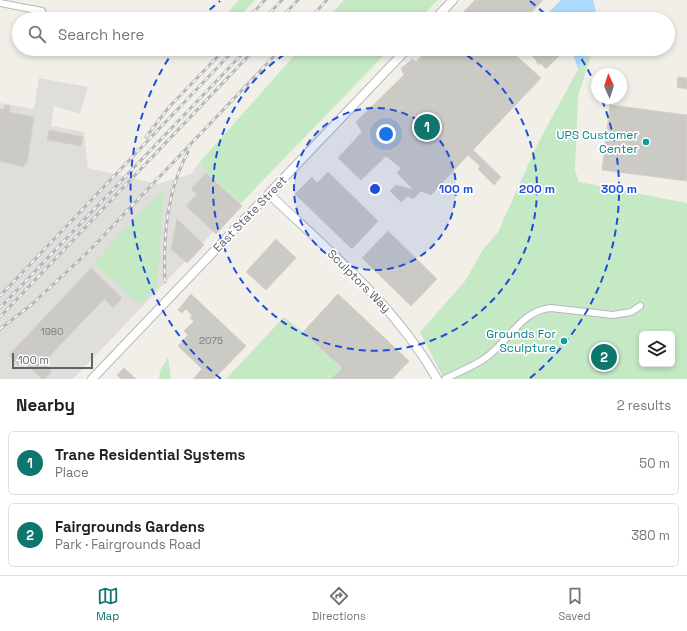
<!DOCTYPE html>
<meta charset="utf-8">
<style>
:root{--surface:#fff;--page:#f2f2f2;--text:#202124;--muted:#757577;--line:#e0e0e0;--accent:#0f766e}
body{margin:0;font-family:"Space Grotesk",sans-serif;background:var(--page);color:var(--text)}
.controls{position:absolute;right:12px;bottom:12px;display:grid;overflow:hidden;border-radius:6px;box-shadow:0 2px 6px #0003}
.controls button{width:36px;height:36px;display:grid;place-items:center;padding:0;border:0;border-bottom:1px solid var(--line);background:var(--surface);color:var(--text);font:20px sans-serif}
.compass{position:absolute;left:591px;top:68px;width:36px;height:36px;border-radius:50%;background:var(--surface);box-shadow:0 2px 6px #0003;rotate:357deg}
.scale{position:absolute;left:12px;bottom:10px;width:81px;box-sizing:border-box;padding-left:4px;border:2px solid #5f6368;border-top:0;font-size:11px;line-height:14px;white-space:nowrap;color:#5f6368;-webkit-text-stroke:3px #fff;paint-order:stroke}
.you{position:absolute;left:386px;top:134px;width:14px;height:14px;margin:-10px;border:3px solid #fff;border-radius:50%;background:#1a73e8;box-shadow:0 0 0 6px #1a73e833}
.badge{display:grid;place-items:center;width:26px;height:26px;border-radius:50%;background:var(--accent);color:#fff;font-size:13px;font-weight:700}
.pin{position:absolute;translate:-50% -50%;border:2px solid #fff;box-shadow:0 1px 4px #0006}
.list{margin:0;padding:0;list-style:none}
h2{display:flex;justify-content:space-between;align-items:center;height:52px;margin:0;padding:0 16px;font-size:17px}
h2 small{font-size:13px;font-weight:400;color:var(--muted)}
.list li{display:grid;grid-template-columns:26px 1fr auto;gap:12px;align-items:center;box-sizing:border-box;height:64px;margin:0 8px 8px;padding:0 8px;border:1px solid var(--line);border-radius:6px}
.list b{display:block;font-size:15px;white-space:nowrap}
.list p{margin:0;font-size:13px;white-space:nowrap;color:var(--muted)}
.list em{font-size:13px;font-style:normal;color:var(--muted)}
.icon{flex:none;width:22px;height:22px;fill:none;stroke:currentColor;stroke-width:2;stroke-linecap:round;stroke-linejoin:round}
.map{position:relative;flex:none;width:687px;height:379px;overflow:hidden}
.search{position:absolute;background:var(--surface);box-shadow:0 2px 6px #0003;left:12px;right:12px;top:12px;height:44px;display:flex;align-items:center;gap:10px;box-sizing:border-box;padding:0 14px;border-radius:22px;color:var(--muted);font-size:15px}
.sheet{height:196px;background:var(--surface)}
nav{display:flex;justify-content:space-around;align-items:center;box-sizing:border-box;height:56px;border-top:1px solid var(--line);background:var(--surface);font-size:11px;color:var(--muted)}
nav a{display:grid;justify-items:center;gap:2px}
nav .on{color:var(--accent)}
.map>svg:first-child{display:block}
.industrial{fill:#e0deda}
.green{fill:#c5e8c5;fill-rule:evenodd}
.water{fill:#aadaff}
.building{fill:#cccac5;stroke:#d6d1c6}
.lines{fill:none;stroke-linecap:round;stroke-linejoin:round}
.minor-casing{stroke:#b5b8bc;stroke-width:8}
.tertiary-casing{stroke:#b5b8bc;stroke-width:10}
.minor{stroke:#fff;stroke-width:6}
.tertiary{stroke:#fff;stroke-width:8}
.rail-casing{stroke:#b6b7b8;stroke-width:3}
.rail{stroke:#fff;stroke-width:1.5;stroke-dasharray:4.5;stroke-linecap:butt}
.ring{fill:none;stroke:#1d4ed8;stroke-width:2;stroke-dasharray:7 5}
.culture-dot{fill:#0f9aa8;stroke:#fff;stroke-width:1.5}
.labels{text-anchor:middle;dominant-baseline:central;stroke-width:3.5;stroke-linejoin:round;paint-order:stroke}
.number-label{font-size:10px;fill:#7a7d7f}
.culture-label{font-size:12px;fill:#0d838f;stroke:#fff;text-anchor:end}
.street-label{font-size:12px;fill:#5f6368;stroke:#fff}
.centre{fill:#1d4ed8;stroke:#fff;stroke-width:2}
.ring-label{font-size:12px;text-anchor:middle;font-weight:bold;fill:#1d4ed8;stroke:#fff;stroke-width:3.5;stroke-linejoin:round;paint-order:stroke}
</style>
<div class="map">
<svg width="687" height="379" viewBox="0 0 687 379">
<rect width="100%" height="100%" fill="#f1efe8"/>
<polygon class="industrial" points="39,78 88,87 80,114 54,106 51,126 84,132 88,168 158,184 191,174 199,163 240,204 73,379 0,379 0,103 34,109"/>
<g class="green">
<polygon points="239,0 255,0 237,19 222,19"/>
<polygon points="344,0 438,0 419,19 327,19"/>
<polygon points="300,49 390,49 240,204 199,163"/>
<path d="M589,49H593L578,96L575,170L579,182L687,203V379H444L420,332L465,281L482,251L498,232L537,145ZM642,334H672V364H642Z"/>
<polygon points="164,189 157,287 139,304 93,263"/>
<polygon points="284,317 303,332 341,368 331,379 226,379"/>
<polygon points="168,357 171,379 159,379 160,371"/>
</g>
<g class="water">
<polygon points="561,0 593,0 598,19 547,19 545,16"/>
<polygon points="571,49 589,49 578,69 572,51"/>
</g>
<g class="building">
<polygon points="475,0 543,0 525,19 457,19"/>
<polygon points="428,49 509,49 541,78 473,150 501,177 494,185 478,169 480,166 468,155 431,195 421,191 413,199 408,196 401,202 390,191 396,185 414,190 397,173 401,168 386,156 361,180 338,158 362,132 356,122 404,75 401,68 413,59 416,62"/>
<polygon points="530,49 559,49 562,53 546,69 540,63 539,65 536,62 537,61 528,52"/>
<polygon points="678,77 687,78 687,89 677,87"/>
<polygon points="5,105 10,106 9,112 34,117 27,164 24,164 23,167 0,161 0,109 4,109"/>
<polygon points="610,105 687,115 687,181 602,170"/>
<polygon points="49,130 83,137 81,146 47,140"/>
<polygon points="328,172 378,221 352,249 295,194 312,177 317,183"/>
<polygon points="206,173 242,206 216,234 186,206 197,194 191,189"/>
<polygon points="177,219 204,245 187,263 171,249"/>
<polygon points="388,231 437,279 411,306 362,258"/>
<polygon points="276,239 296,258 266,290 246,272"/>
<polygon points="91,268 122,298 113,308 104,299 43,363 52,371 45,379 42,379 23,361 19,366 9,355"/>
<polygon points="191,294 246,346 214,379 193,379 202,369 178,346 188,335 184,331 194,321 190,318 192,315 186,309 182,313 178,310"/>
<polygon points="338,294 409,361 392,379 331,379 342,368 303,332"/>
<polygon points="124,368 136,379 121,379 117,375"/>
</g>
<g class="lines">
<g class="minor-casing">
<g id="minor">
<polyline points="0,3 42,11"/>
<path d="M445,379C458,372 472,367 484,359C508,343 521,310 551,308L613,315L631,312L640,306"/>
</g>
</g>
<g class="tertiary-casing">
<g id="tertiary">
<polyline points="435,19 453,0"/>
<path d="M269,194C330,252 395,305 437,379"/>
<polyline points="92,379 407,49"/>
</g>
</g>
<use href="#minor" class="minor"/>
<use href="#tertiary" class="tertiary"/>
<g class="rail-casing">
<g id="rail">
<polyline points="247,19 265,0"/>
<polyline points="264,19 282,0"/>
<polyline points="280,19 298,0"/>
<polyline points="309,19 327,0"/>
<polyline points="146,137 169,107 225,49"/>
<path d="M165,282C163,239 167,190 188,152"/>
<polyline points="0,296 235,49"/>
<polyline points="0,308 247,49"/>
<polyline points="0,317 255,49"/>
<polyline points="0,329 31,305 88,252 281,49"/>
</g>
</g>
<use href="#rail" class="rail"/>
</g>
<circle cx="375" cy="189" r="81" fill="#1d4ed8" fill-opacity=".12"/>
<g class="ring">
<circle cx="375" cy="189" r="81"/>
<path d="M457 49A162 162 0 1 1 293 49"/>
<path d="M221 379A244 244 0 0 1 175 49M201 18A244 244 0 0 1 220 1M530 1A244 244 0 0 1 549 18M575 49A244 244 0 0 1 596 86M602 100A244 244 0 0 1 529 379"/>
</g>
<g class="culture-dot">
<circle cx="646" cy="142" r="4"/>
<circle cx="564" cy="341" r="4"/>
</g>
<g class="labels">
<g class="number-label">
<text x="52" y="331">1980</text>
<text x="211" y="340">2075</text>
</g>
<g class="culture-label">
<text x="638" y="135">UPS Customer<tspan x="638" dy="14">Center</tspan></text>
<text x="556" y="334">Grounds For<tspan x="556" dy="14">Sculpture</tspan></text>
</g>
<g class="street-label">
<text transform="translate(250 214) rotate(-46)">East State Street</text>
<text transform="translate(359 281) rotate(45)">Sculptors Way</text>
</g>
</g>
<circle cx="375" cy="189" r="6" class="centre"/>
<g class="ring-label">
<text x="456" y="193">100 m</text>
<text x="537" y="193">200 m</text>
<text x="619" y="193">300 m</text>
</g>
</svg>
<div class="controls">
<button><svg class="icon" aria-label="layers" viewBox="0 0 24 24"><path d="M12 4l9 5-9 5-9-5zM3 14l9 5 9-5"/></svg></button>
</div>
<svg class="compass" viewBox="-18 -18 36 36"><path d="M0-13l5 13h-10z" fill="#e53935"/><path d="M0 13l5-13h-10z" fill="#757577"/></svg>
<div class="scale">100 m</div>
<div class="you"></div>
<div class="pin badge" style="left:427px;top:127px">1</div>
<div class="pin badge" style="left:604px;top:357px">2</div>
<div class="search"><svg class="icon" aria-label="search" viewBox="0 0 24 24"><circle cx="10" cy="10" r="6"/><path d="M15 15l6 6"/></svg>Search here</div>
</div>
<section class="sheet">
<h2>Nearby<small>2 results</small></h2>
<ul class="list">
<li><span class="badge">1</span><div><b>Trane Residential Systems</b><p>Place</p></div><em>50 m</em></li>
<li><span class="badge">2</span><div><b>Fairgrounds Gardens</b><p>Park · Fairgrounds Road</p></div><em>380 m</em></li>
</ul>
</section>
<nav>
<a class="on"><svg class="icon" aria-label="map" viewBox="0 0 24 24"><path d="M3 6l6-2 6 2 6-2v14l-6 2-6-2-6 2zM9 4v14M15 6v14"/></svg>Map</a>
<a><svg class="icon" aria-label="directions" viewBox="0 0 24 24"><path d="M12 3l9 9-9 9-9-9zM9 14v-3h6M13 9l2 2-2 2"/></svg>Directions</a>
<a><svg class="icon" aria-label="saved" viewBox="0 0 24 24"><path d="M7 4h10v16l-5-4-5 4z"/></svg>Saved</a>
</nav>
